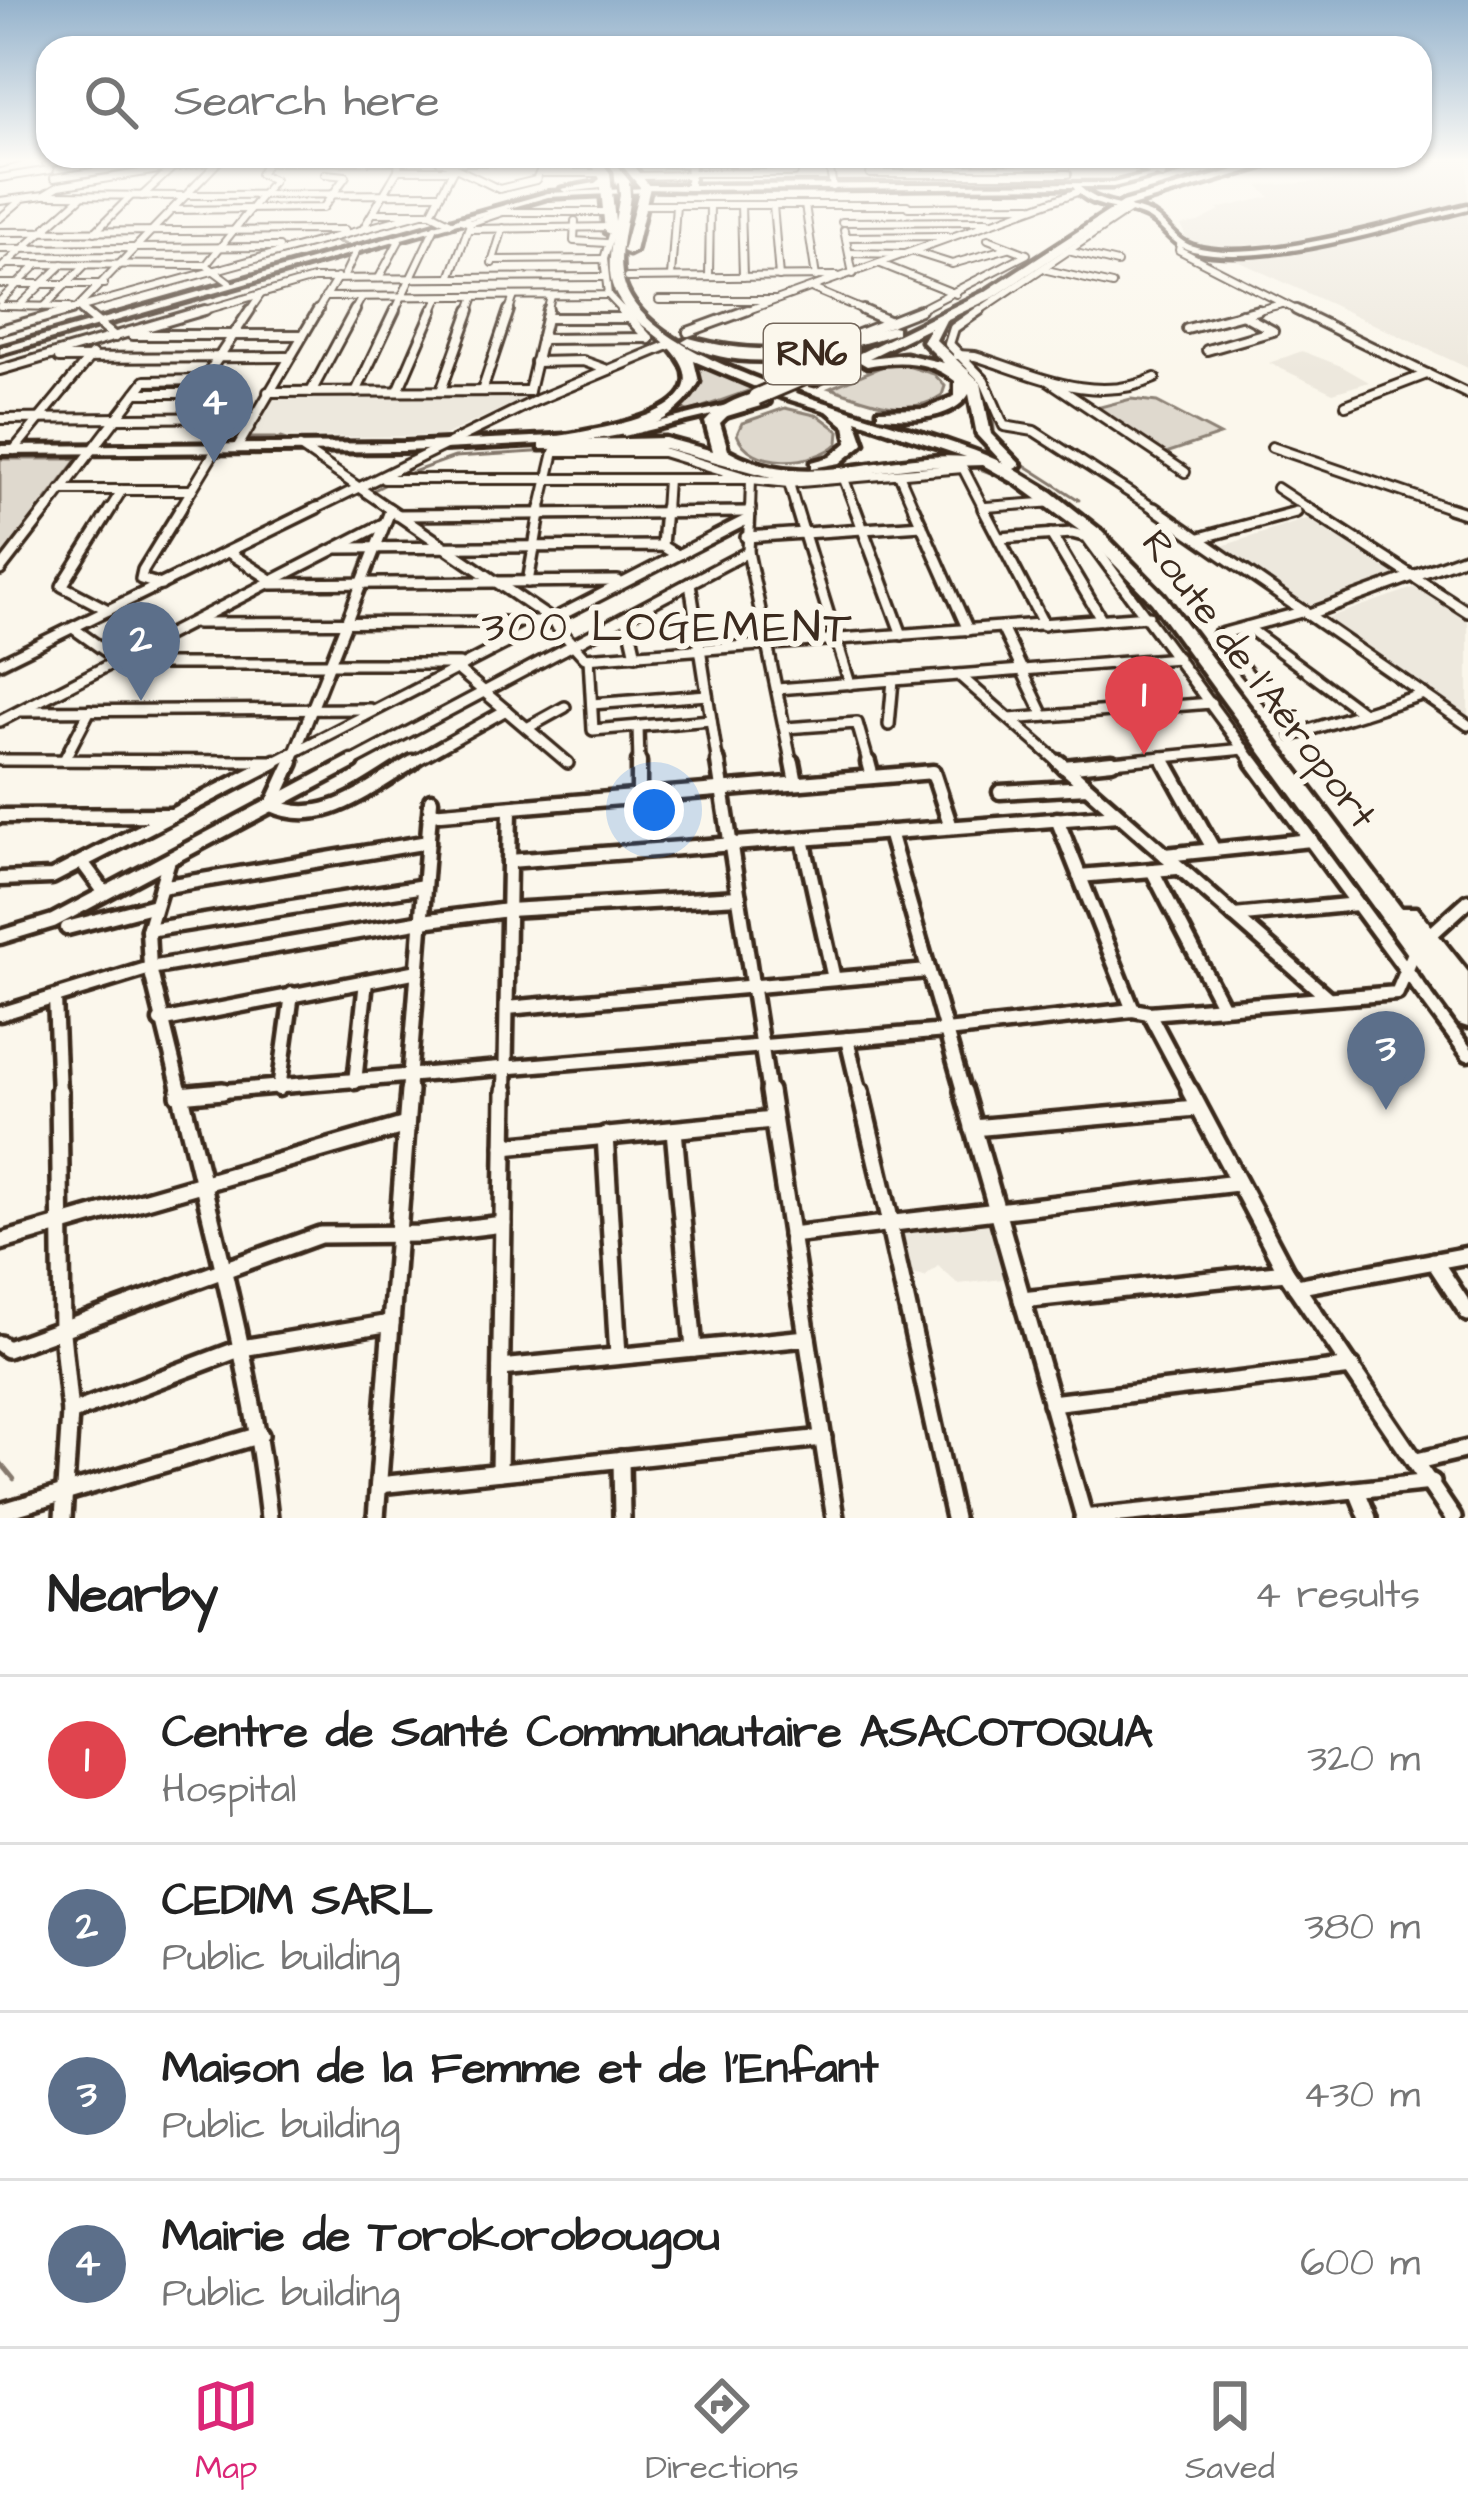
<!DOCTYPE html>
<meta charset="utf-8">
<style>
:root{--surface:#fff;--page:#f2f2f2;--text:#222;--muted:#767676;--line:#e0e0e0;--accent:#db2777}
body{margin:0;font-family:"Architects Daughter",sans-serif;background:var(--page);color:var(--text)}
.you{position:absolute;left:654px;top:810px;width:42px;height:42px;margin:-30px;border:9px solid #fff;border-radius:50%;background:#1a73e8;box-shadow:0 0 0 18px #1a73e833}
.badge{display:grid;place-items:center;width:78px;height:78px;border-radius:50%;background:var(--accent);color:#fff;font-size:39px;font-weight:700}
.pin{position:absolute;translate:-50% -99px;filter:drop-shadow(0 3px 6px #0008)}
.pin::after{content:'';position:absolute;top:63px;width:42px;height:36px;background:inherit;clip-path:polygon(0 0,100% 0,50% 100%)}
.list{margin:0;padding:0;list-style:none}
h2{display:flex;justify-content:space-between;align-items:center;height:156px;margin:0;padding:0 48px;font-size:51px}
h2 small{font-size:39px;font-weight:400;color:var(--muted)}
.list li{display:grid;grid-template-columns:78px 1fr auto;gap:36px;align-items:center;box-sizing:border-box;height:168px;padding:0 48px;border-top:3px solid var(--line)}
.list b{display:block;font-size:45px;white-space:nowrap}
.list p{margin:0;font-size:39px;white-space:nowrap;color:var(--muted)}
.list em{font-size:39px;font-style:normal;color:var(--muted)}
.icon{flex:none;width:66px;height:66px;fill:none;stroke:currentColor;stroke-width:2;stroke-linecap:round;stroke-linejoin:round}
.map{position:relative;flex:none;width:1468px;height:1518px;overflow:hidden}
.search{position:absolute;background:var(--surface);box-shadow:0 3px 9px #0004;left:36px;right:36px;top:36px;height:132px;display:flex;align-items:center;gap:30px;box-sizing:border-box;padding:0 42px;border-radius:36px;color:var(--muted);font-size:45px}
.sheet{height:828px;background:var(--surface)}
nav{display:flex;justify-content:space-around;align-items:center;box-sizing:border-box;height:168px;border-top:3px solid var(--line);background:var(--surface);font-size:33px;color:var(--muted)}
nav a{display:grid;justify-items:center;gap:6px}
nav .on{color:var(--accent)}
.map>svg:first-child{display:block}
.built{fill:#ede8dd}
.green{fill:#dfd9ce;stroke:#8d8276;stroke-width:3}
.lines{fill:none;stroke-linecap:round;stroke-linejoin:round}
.stream-far1{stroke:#85796d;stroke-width:3}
.stream{stroke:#85796d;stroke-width:4.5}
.street-far4-casing{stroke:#3b2a1e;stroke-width:10}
.street-far3-casing{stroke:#3b2a1e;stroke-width:14}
.street-far2-casing{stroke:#3b2a1e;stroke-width:16}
.street-far1-casing{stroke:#3b2a1e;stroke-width:21}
.street-casing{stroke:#3b2a1e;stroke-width:24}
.secondary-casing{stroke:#3b2a1e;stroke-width:9}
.primary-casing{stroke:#3b2a1e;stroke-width:10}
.highway-casing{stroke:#3b2a1e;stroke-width:9}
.street-far4{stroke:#fbf7ec;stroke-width:6}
.street-far3{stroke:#fbf7ec;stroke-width:8}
.street-far2{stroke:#fbf7ec;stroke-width:9}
.street-far1{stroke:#fbf7ec;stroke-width:12}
.street{stroke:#fbf7ec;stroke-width:15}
.secondary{fill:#fbf7ec;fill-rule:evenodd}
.primary{fill:#fbf7ec;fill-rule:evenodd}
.highway{fill:#fbf7ec;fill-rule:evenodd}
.highway-bridge-far1-casing{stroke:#3b2a1e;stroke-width:15;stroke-linecap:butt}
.highway-bridge-casing{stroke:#3b2a1e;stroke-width:21;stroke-linecap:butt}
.highway-bridge-far1{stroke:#fbf7ec;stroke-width:10}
.highway-bridge{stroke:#fbf7ec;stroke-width:15}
.labels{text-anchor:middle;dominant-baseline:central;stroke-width:12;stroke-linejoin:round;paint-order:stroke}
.shield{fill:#fbf7ec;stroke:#75685c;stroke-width:3}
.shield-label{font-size:36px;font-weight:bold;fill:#3b2a1e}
.street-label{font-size:39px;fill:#3b2a1e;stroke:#fbf7ec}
.quarter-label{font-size:45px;letter-spacing:3px;fill:#3b2a1e;stroke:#fbf7ec}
</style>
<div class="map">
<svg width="1468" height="1518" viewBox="0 0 1468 1518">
<rect width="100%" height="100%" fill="#fbf7ec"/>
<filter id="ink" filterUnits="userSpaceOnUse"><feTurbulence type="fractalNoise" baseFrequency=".00833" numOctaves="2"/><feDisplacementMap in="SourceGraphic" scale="24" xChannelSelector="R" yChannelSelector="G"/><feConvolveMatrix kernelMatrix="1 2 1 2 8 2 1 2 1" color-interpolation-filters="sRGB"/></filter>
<g filter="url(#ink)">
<g class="built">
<polygon points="1354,159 1468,159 1468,204 1287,242 1209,248 1186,238 1181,225 1198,222 1220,211 1217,209 1270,197 1258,186 1362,179 1351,170 1366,168"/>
<polygon points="1468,209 1468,368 1223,254 1295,246"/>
<polygon points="1302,351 1341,366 1369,382 1333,393 1269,363"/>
<polygon points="523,393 521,400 443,436 250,438 274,395"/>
<polygon points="1310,518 1400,573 1306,607 1222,546"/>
<polygon points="1419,586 1468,617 1468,719 1324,619"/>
<polygon points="988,1199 1012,1278 958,1284 938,1266 925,1277 903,1272 894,1231 926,1209"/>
</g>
<g class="green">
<polygon points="692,362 754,389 689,412 680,407 695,388"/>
<path d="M904,365L934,374L945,386L942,395C907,420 866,399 830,388L883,366Z"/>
<polygon points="1131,399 1157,402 1220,435 1166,453 1096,408"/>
<path d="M785,408L819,416L839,431L838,443C815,466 749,470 737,434L742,423Z"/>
<polygon points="0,459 78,459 0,560"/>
</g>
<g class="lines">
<g class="stream-far1">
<polyline points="334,240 346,245"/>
<polyline points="993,415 995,441"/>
<polyline points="251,431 247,438 275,438 288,446"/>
<polyline points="546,436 580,432"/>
<polyline points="280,438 305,446"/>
<polyline points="248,444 280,444"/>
<polyline points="296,451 387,513"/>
<polyline points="314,452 402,452"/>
<polyline points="218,453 257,452"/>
<polyline points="0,455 209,453"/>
<polyline points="702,458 738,471"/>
<polyline points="1015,459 1079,500"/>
<polyline points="967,464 1009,480"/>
<polyline points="342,472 356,480"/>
<polyline points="402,476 455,457 550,451"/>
<polyline points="388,483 372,491 405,513"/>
<polyline points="395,519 432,544"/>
<polyline points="412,519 449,543"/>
<polyline points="445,552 481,578"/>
<polyline points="238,553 319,513"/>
<polyline points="494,586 537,616"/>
<polyline points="347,601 366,552"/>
<polyline points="361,601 379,552"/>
<polyline points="82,630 230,557"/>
<polyline points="0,671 74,634"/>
</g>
<polyline class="stream" points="0,1462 14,1479"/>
<g class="street-far4-casing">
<g id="street-far4">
<polyline points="437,159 499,189 536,180 546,159"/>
<polyline points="828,159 833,187"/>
<polyline points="1117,159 1162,175"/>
<polyline points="867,161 1060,160"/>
<polyline points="272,162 401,161"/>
<polyline points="440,162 545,162"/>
<polyline points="691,162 792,162"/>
<polyline points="636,163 691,164"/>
<polyline points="0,164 19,159"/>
<polyline points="46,164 73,159"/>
<polyline points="398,170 450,170"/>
<polyline points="541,173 605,173"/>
<polyline points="690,173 794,173"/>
<polyline points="870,174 1068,174"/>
<polyline points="640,176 690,175"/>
<polyline points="0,178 50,170"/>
<polyline points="54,178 169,160"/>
<polyline points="47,195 184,196"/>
<polyline points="187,195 441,194"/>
<polyline points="142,196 170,170"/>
<polyline points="0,201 44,195 59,186 227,159"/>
<polyline points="643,205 907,205"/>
<polyline points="741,205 743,277"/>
<polyline points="773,205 779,277"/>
<polyline points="805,205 816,277"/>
<polyline points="908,207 1031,206"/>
<polyline points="173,210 323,208 346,176 325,174"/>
<polyline points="373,213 431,213 451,223"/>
<polyline points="431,213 454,168"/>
<polyline points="0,218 20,201"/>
<polyline points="460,220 470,223 503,212 611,212"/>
<polyline points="575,221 574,241 606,243"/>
<polyline points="842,222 987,221"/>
<polyline points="363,229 398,170 399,159"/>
<polyline points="469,229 612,227"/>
<polyline points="844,230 853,274"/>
<polyline points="0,232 345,230"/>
<polyline points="95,232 131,196"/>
<polyline points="846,237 946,236"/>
<polyline points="1180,245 1179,250 1302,313"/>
<polyline points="0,249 279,247"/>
<polyline points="914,252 952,264 1008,248"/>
<polyline points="1072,252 1117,263"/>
<polyline points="849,253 903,254"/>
<polyline points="493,260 604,259"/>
<polyline points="492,263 503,228"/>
<polyline points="6,264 206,265 229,282"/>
<polyline points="881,264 956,294"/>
<polyline points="206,265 274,180 260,174 269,159"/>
<polyline points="0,269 81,197"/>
<polyline points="1047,270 1112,285"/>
<polyline points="671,277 676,205"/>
<polyline points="709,277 710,205"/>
<polyline points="343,278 357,249"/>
<polyline points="379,278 399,241 394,239"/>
<polyline points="450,278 470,224"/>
<polyline points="627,278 837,276"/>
<polyline points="0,284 104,284"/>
<polyline points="813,289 870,313"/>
<polyline points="608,295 625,313"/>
<polyline points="325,297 608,295 604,259 611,235"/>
<polyline points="659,300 774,300"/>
<polyline points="0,301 38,264"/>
<polyline points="0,306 69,307"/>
<polyline points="19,306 63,264"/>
<polyline points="45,306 85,265"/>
<polyline points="60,313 422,213"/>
<polyline points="86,313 78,307 219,161"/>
<polyline points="195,313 313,279 603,277"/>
<polyline points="248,313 261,294"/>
<polyline points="316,313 337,278"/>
<polyline points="353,313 362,297"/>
<polyline points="394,313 435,227"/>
<polyline points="432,313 439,297"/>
<polyline points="469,313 475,296"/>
<polyline points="508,313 514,296"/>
<polyline points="547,313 551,296"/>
<polyline points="740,313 1077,192"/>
<polyline points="913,313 1027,254 988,239"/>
<polyline points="976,313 1129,210"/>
<polyline points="1246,313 1282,304"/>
</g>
</g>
<g class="street-far3-casing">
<g id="street-far3">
<polyline points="82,310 115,337"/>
<polyline points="622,310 649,339"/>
<polyline points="863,310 890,322"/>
<polyline points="980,310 954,328 949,344 984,380 1004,426 1034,431 1158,511"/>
<polyline points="1296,310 1468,394"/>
<polyline points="546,318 631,318"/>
<polyline points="1187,329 1258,310"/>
<polyline points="0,330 71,310"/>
<polyline points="688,332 748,310"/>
<polyline points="132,335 303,335"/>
<polyline points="541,339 649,338"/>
<polyline points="841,341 920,310"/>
<polyline points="1207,350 1273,331 1242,314"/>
<path d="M957,355L975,356C1033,374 1095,406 1155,378"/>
<polyline points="59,358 289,357"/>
<polyline points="535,362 583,361 605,369"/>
<polyline points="0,370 205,310"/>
<polyline points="1049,381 1185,472"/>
<polyline points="398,391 433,310"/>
<polyline points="441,391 470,310"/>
<polyline points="482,391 509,310"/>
<polyline points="529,391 548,310"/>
<polyline points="268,392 529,391"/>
<polyline points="311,392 355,310"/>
<polyline points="356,392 395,310"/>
<polyline points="136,393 195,393 250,310"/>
<polyline points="1346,405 1427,374"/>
<polyline points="0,419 255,417"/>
<polyline points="300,447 393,511"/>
<polyline points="1272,447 1458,511"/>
<polyline points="237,448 318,310"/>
<polyline points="14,450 92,355"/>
<polyline points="899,474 915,511"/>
<polyline points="384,479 751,479 750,511"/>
<polyline points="844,479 856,511"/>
<polyline points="789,483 797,511"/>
<polyline points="1277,488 1312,511"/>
<polyline points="61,490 191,490"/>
<polyline points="986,507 1055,502"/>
<polyline points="46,511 145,381 203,380"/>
<polyline points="109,511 122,490"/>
<polyline points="179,511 217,448"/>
<polyline points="311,511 537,400 671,344"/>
<polyline points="540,511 554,452 663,452 751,479 789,483 963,468 985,511"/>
<polyline points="665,511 667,479"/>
</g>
</g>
<g class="street-far2-casing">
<g id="street-far2">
<polyline points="388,508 549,618 585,658 1148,616"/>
<polyline points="750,508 748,552 792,765"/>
<polyline points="796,508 850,684"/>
<polyline points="855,508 902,635"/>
<polyline points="914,508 968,630"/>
<polyline points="983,508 1044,625"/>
<polyline points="1154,508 1468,725"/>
<polyline points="1307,508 1468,612"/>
<polyline points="1449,508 1468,514"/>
<polyline points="397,515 748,512"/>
<polyline points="1051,534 1102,620"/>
<polyline points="746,537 922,525"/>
<polyline points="1000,538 1072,533 1087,537 1255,765"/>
<polyline points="1200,538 1296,512"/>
<polyline points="662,546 665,508"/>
<polyline points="339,548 662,546 675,554"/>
<polyline points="228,552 273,581"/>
<polyline points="0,570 48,508"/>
<polyline points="528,582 541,508"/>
<polyline points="690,583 718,765"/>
<polyline points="271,584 618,581"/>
<polyline points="161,585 141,579 143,570 181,508"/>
<polyline points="108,610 62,586 111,508"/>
<polyline points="1309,614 1468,556"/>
<polyline points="627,616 636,655"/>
<polyline points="197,623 538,622"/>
<polyline points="1247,627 1363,713"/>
<polyline points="73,628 118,660"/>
<polyline points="1002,628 1044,716"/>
<polyline points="589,658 593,730 711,720"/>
<polyline points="0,663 317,508"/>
<polyline points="117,664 459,664"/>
<polyline points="455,667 568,763"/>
<polyline points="959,675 1062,765"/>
<polyline points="777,689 1178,658"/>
<polyline points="592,704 707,695"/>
<polyline points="22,711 370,709"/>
<polyline points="1010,719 1211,703"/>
<polyline points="0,721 385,523"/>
<polyline points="889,725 893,680"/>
<polyline points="638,726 639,765"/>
<polyline points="1290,726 1217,635 1305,611"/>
<polyline points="527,728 565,707"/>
<polyline points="785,728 857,723 869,765"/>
<polyline points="1293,735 1424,694"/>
<polyline points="1162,757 1167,765"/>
<polyline points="0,760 272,761"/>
<polyline points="64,760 90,710"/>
<polyline points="269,765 748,519"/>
<polyline points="290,765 390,511"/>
<polyline points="346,765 748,552"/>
<polyline points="408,765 506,710"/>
<polyline points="1082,765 1244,749"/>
</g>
</g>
<g class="street-far1-casing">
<g id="street-far1">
<path d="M292,762L272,805C324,829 367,788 413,762"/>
<polyline points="639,762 639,797"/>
<polyline points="718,762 769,1094"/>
<polyline points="792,762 796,783"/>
<polyline points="868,762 872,777"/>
<polyline points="1059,762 1327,997"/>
<polyline points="1165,762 1214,850"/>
<polyline points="1253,762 1468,1054"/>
<polyline points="1064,767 1112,762"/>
<polyline points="1000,792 1087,787"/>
<polyline points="430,814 933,772 951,827"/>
<polyline points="0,816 171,815"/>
<polyline points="1057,819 1133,1010"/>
<polyline points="889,832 964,1094"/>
<polyline points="803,839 834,979"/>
<polyline points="1165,855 1311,840"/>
<polyline points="169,860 148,930 150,968 181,1094"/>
<polyline points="509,861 1118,815"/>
<polyline points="82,862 105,893"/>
<polyline points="1152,870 1223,1007"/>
<polyline points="1079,876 1177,868"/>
<polyline points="0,879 52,877 275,762"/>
<polyline points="161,887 428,842"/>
<polyline points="1234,916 1357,904"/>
<polyline points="67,928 155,905"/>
<polyline points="148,930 424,886"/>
<polyline points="0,937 53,921 352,762"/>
<polyline points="55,998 59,1094"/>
<polyline points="507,1008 928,971"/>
<polyline points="1149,1013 1192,1094"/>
<polyline points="0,1014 150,968 422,921 508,910 739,897"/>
<polyline points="160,1021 418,971"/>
<polyline points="847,1039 860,1094"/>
<polyline points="355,1082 366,981"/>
<polyline points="279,1089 292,994"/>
<polyline points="187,1094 946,1031 1133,1010 1149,1013 1397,993 1416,948 1468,901"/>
<polyline points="408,1094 431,800"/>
<polyline points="505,1094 510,808"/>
</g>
</g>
<g class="street-casing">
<g id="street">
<polyline points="59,1091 62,1333 70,1413 63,1518"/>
<path d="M180,1091C214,1233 253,1373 269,1518"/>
<polyline points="769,1091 835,1518"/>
<polyline points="860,1091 891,1223"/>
<polyline points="963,1091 1084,1517"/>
<polyline points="1190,1091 1286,1272 1453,1518"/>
<polyline points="179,1095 223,1091"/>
<polyline points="973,1128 1196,1108"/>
<polyline points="674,1130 694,1349"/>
<polyline points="605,1135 618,1356"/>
<polyline points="504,1146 773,1120"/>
<polyline points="890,1227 954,1518"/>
<polyline points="791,1235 1237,1183"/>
<polyline points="0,1242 406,1125"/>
<polyline points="1434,1261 1468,1313"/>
<polyline points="1296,1287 1468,1255"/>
<polyline points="1022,1300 1286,1272"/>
<polyline points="0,1344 7,1349 320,1235 420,1234 503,1224"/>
<polyline points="501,1368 807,1338"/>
<polyline points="1051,1403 1352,1367"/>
<polyline points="70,1413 242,1348 391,1323"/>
<polyline points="621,1459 622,1518"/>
<polyline points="1417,1461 1468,1449"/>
<polyline points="499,1472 505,1091"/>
<polyline points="379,1485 823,1438"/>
<polyline points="1357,1491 1368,1518"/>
<polyline points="0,1512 260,1435"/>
<polyline points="376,1518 409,1091"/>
<polyline points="1083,1518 1432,1482"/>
</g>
</g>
<g class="secondary-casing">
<path id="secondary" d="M687,159H694L693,185L1113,183L1212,159H1225L1113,187H1080C1100,206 1125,203 1149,213C1166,220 1175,241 1193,246C1256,266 1401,220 1468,205V209C1392,227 1268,268 1193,251C1170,246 1162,222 1140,215C1116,206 1090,209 1073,187L689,190L645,189L641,187L645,185H686Z"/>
</g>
<g class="primary-casing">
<g id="primary">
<polygon points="645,188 648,192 548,197 0,354 0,348 548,193"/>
<polygon points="763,399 769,402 767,404 717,419 712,415 624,436 618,432 727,405 732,408"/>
<polygon points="575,435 579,436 579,442 404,451 0,454 0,446 404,443"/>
</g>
</g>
<g class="highway-casing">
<g id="highway">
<path d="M589,159H599L610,173L615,221L620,195L625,192L630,195C627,224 615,257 625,286C657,376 917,420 1003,463L977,435L969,394C952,421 907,421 878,416V410L925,409L955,396V381C929,360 899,360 867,366L860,362L815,384L803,381L986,291L1123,202L1272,159H1289L1131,206L994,297L946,320L936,340L981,383L991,434L1021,465L1014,469L1052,492L1099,529L1164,595L1401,908H1417L1468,972V1027L1459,1024L1152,603L1087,536L1015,483L983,465L914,467L811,480L778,479L665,448L540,449V443L553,441L555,437C591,429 731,415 671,349C652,328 628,322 614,290C607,272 610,253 613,235L605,232L601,188L566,192L561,189L595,183L600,179ZM930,328L922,341L944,363L905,354L869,358ZM694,361L772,394L827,411L845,426L848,442L830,457L812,462V468L840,463L861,446L864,443L856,420L966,457C883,450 806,494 728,450L720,423L732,411L761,400L763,397L756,393C735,399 719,406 705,422L713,451L665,438L589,440C634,434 676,425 699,382Z"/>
<polygon points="617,159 628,159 650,187 635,251 629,254 623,251 640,187"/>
<path d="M892,326L897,327V333C832,354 745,378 682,342L689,338C767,359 816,348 892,326Z"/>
</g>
</g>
<use href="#street-far4" class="street-far4"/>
<use href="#street-far3" class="street-far3"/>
<use href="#street-far2" class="street-far2"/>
<use href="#street-far1" class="street-far1"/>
<use href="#street" class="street"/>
<use href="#secondary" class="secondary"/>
<use href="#primary" class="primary"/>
<use href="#highway" class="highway"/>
<g class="highway-bridge-far1-casing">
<polyline id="highway-bridge-far1" points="624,183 625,195"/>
</g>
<g class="highway-bridge-casing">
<polyline id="highway-bridge" points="756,397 803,377"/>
</g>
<use href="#highway-bridge-far1" class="highway-bridge-far1"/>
<use href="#highway-bridge" class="highway-bridge"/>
</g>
</g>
<linearGradient id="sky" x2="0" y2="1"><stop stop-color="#94b2cc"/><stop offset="0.43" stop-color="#fdfbf6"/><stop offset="1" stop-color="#fdfbf6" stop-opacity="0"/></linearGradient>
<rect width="1468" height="372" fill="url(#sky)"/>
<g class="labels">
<rect class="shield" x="764" y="324" width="96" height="60" rx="9"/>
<g class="shield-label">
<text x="812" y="354">RN6</text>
</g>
<g class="street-label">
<text transform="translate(1258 680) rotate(53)">Route de l'Aéroport</text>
</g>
<g class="quarter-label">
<text x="668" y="628">300 LOGEMENT</text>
</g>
</g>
</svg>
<div class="you"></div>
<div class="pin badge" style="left:1144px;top:755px;background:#e0444e">1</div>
<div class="pin badge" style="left:141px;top:701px;background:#5c6f8a">2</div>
<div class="pin badge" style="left:1386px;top:1110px;background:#5c6f8a">3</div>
<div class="pin badge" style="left:214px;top:463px;background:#5c6f8a">4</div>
<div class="search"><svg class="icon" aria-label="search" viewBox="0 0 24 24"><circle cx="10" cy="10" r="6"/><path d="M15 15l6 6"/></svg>Search here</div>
</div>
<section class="sheet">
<h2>Nearby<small>4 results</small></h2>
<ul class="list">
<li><span class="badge" style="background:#e0444e">1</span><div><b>Centre de Santé Communautaire ASACOTOQUA</b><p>Hospital</p></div><em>320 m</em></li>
<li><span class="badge" style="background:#5c6f8a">2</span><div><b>CEDIM SARL</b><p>Public building</p></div><em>380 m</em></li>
<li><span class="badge" style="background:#5c6f8a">3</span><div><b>Maison de la Femme et de l'Enfant</b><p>Public building</p></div><em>430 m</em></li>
<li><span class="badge" style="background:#5c6f8a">4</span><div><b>Mairie de Torokorobougou</b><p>Public building</p></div><em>600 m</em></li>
</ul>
</section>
<nav>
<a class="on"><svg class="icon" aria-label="map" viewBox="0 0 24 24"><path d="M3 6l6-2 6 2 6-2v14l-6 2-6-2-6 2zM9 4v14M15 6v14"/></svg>Map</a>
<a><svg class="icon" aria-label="directions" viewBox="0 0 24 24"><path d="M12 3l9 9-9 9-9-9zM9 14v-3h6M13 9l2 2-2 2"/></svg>Directions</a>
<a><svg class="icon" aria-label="saved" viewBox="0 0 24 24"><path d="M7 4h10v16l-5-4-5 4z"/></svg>Saved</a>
</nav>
